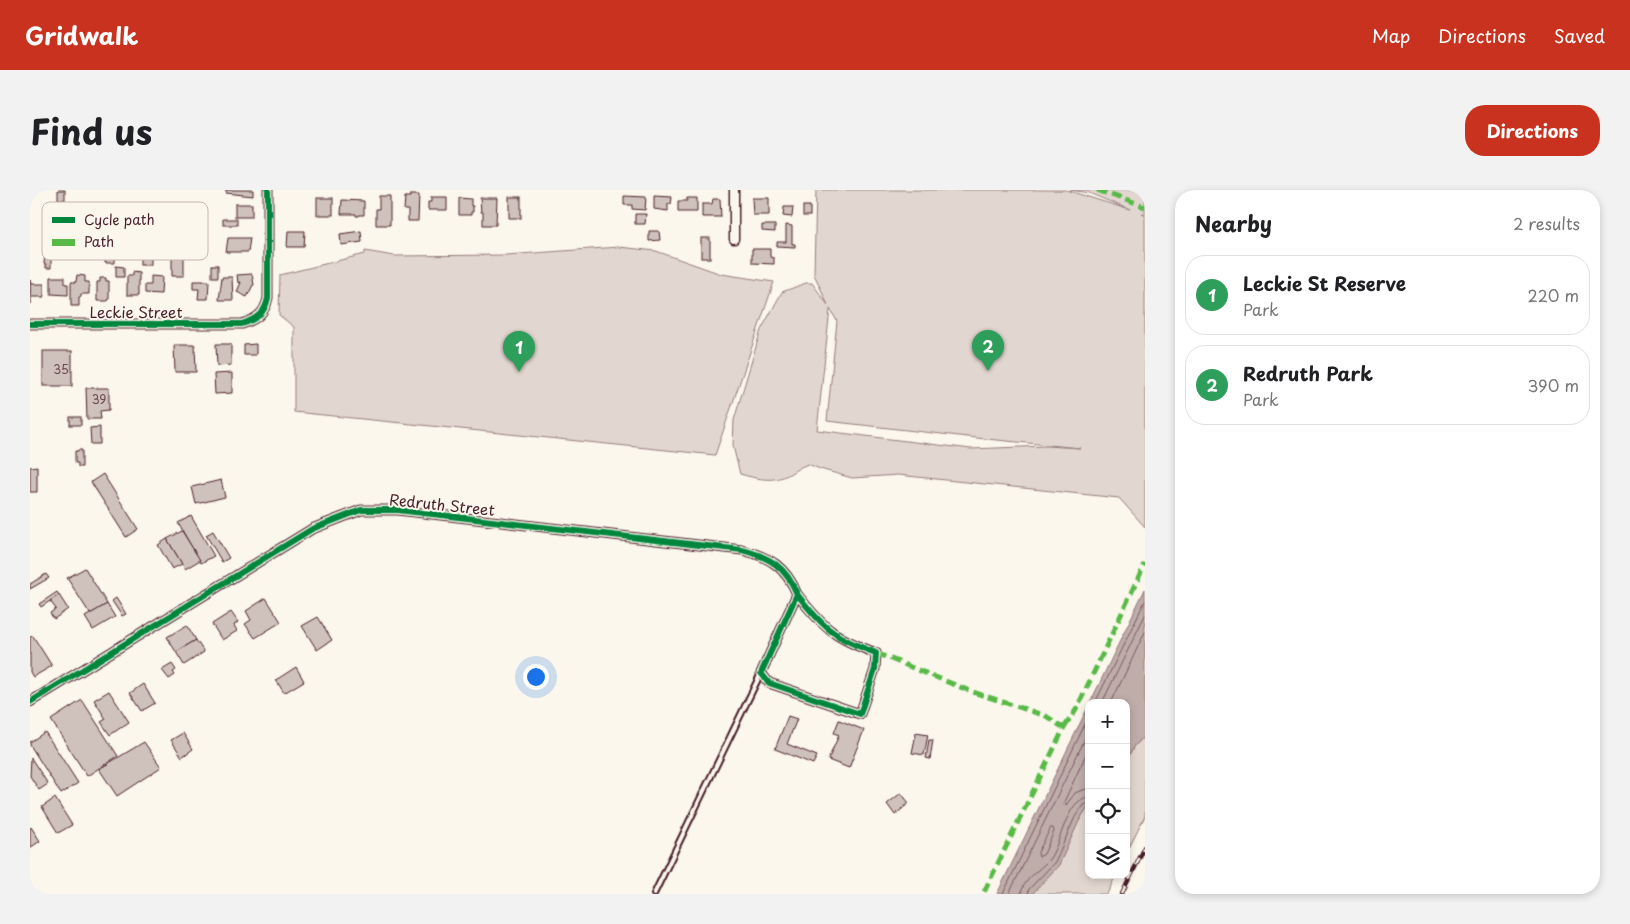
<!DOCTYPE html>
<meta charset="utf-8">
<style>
:root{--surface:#fff;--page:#f2f2f2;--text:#202124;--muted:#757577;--line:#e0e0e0;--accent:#c8321e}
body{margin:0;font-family:"Playpen Sans",sans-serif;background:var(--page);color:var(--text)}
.controls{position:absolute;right:15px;bottom:15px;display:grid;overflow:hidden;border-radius:10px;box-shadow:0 2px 8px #0003}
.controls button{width:45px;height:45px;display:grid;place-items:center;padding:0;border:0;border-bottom:1px solid var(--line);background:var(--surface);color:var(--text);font:25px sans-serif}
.you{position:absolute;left:505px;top:486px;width:18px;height:18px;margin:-12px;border:4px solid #fff;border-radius:50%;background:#1a73e8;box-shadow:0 0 0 8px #1a73e833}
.badge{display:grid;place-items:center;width:32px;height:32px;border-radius:50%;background:var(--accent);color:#fff;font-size:16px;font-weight:700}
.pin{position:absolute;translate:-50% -41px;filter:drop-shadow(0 1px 2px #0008)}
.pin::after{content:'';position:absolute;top:26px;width:18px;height:15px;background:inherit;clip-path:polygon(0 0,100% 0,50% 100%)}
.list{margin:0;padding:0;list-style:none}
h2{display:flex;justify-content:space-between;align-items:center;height:65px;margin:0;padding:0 20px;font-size:21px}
h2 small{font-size:16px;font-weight:400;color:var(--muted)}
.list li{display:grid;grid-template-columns:32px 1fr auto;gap:15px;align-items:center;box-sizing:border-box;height:80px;margin:0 10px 10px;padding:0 10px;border:1px solid var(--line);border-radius:20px}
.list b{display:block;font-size:19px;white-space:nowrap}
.list p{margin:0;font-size:16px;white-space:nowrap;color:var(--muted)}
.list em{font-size:16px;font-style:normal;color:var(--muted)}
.icon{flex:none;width:28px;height:28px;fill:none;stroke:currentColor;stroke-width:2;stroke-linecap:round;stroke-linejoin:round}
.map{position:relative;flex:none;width:1115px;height:704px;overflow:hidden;border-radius:20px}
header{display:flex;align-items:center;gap:30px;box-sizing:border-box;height:70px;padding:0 25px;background:var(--accent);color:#fff}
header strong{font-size:24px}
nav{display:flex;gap:28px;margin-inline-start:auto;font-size:18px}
.intro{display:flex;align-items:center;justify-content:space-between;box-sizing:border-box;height:120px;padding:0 30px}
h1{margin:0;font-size:35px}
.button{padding:12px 22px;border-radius:20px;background:var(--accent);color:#fff;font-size:18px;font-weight:700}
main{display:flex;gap:30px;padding:0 30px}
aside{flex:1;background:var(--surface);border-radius:20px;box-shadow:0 2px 8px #0003}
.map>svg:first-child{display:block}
.green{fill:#e2d7d0;stroke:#967b7e;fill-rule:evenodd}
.water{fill:#bfadaa;stroke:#907477}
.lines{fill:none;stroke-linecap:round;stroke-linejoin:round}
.shore{stroke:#79585e;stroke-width:1}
.building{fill:#cfc2bc;stroke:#4a1f2b}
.service-casing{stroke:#4a1f2b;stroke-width:8}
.minor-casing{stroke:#4a1f2b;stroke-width:11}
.service{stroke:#fbf7ec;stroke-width:4}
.minor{stroke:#fbf7ec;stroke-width:8}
.rail-casing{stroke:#4a1f2b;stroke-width:4.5}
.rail{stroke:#fbf7ec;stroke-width:2.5;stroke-dasharray:8;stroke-linecap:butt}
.quiet{stroke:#58b947;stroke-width:5;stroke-dasharray:10 5;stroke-linecap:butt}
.cycleway-casing{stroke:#fbf7ec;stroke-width:9}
.cycleway{stroke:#00873e;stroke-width:6}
.labels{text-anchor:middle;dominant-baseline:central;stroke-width:4;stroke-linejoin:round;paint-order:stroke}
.number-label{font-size:12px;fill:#6b484f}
.street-label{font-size:15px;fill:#4a1f2b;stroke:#fbf7ec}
.key{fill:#fbf7ec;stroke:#c6b6b2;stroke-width:1}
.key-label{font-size:14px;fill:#4a1f2b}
</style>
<header>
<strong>Gridwalk</strong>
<nav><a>Map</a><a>Directions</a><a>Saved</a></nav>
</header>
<div class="intro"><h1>Find us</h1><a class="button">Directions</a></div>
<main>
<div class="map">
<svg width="1115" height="704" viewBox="0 0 1115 704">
<rect width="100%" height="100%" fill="#fbf7ec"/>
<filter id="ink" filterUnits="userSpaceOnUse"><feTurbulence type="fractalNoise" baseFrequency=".02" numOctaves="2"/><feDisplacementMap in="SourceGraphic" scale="10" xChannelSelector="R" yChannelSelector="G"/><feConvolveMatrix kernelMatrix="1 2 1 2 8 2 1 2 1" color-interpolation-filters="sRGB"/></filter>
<g filter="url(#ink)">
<g class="green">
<path d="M786,0H1036L1100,20L1059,3L1040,0H1115V24L1111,23L1115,25V337L1089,308L868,285L822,288L790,279L778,274C768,277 762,284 753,287C739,292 724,288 710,284L703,256L704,230L731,140L752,102L776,93H782L798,115L784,84ZM800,119L807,131L797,231L956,249L1050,258L1016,256L941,259L787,240Z"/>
<polygon points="589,57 626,61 691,84 744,92 685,265 264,222 264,137 249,125 250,85 335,64 335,61 364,66 476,65"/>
<polygon points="1115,545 1115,626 1096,664 1096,573 1104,557"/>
<polygon points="1059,615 1059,685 1086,685 1077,704 1002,704"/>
</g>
<g class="water">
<polygon points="1115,399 1115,545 1104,557 1096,573 1096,513 1060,513"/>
<polygon points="1059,515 1059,615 1050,629 1029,675 1002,704 967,704"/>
</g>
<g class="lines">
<g class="shore">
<polyline points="1065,513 1115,411"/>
<polyline points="1072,513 1115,425"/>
<polyline points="1081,513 1115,442"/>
<polyline points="1059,558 1033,614 1036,615 1045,603 1052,600 1059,599"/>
<polygon points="1021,638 1023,638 1024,641 1014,664 1009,667 1008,663"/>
<polyline points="973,704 1059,526"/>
<polyline points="979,704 1059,541"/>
<path d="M991,704C992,691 1009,680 1018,671C1031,656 1036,608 1059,607"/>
<polyline points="998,704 999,699 1025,672 1045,627 1053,615 1059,613"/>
</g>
</g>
<g class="building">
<polygon points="28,0 35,0 35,10 28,9"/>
<polygon points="196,0 223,0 223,6 196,3"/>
<polygon points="380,5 389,5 388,31 378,31 378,20 374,20 375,7 380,7"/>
<polygon points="349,6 360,6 360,35 346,35 346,19 349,19"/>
<polygon points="594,6 616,7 615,20 602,19 602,15 594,15"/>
<polygon points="624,6 642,7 641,14 638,14 638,21 624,19"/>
<polygon points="401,7 417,7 417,20 398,20 398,12 401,12"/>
<rect x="479" y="7" width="12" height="21"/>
<rect x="287" y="8" width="16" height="17"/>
<polygon points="429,8 441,9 441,16 443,16 443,22 441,22 441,25 429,25"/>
<polygon points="450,8 467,8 466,35 453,35 453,22 451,22"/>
<polygon points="657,8 667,8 667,22 648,22 648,11 657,11"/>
<polygon points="722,8 739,8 739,25 723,25"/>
<polygon points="683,9 690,9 691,27 672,27 672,14 682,14"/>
<polygon points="312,10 334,11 334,25 329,25 329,26 326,26 326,24 311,24"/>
<rect x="205" y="14" width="17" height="13"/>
<rect x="773" y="16" width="7" height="10"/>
<polygon points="754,17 763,17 762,27 753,26"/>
<polygon points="605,24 616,24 615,34 605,34"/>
<rect x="193" y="29" width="14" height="6"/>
<polygon points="732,35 745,35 745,42 732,41"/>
<polygon points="756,35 762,36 762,54 765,54 765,57 747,56 747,52 756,52"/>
<polygon points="258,41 275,41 274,57 257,57"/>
<polygon points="331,41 332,52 311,55 310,44"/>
<polygon points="619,41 629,41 630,50 619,51"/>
<polygon points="198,48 220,48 218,62 196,62"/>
<rect x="671" y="48" width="9" height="20"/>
<polygon points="722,59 740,59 740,67 744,68 744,74 722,73"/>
<polygon points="15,62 21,62 21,78 16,78 16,74 14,74"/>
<polygon points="76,64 85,64 85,73 75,73"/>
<rect x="110" y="64" width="11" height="11"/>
<rect x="142" y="66" width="12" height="20"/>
<rect x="182" y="75" width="6" height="12"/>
<polygon points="86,76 94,77 94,87 86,87"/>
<polygon points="102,82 109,83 109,105 97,105 97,86 102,86"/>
<polygon points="222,84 224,95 223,95 217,107 207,102 211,92 208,93 207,85"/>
<polygon points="47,85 55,86 55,92 59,92 59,104 51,104 51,107 49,107 49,116 41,116 41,92 46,92"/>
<polygon points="121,86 132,87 131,104 115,103 115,95 121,95"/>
<polygon points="21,87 35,87 35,94 38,94 38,105 21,104"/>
<polygon points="192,87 202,87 203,110 189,110"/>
<polygon points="70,88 76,88 76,91 79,91 79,110 77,111 67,111 67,92 70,92"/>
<polygon points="0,90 1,94 14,94 14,107 1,107 1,114"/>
<polygon points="163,91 179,91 178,109 168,109 169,99 163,99"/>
<polygon points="186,154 201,154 201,175 187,176"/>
<polygon points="226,154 226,165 214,165 214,155"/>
<polygon points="144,155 165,155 166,182 145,182"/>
<rect x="13" y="161" width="29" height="35"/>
<polygon points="202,183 202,203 185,204 184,184"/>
<polygon points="56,198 79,198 79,220 70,221 71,229 57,229"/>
<rect x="40" y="227" width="11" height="8"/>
<polygon points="70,237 70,254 61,254 60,238"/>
<polygon points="48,260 52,260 52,277 48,277 48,273 45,273 45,261 48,261"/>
<polygon points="7,276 7,302 0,302 0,277"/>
<polygon points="73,284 108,339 96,347 61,292"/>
<polygon points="191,290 195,307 166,314 162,297"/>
<polygon points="161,326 184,366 171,373 148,333"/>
<polygon points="152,341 170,370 155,379 137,349"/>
<polygon points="183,341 199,368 192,372 176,345"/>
<polygon points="137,349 152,374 142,379 128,355"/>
<polygon points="55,378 77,414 60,424 37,388"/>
<polygon points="16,384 19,388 0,399 0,394"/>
<polygon points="27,402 29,405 11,417 9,414"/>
<polygon points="29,405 38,419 24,429 20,423 26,419 20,411"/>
<polygon points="86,408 96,424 92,426 82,411"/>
<polygon points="236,408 251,432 225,448 215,434 221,430 216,421"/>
<polygon points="77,414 85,427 63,440 55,427"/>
<polygon points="201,422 208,432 204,435 207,441 192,450 182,434"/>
<polygon points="288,427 302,450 287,460 272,436"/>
<polygon points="157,435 166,450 146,462 137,447"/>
<polygon points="3,446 22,476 3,487 0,482 0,447"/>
<polygon points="166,450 174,462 154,475 146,462"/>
<polygon points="142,474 146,480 143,482 145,485 139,489 132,480"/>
<polygon points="266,477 274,491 254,503 246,490"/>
<polygon points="113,494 125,513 112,521 100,503"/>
<polygon points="79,501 99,532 80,545 71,532 76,529 64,510"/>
<polygon points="52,510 88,566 57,586 21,530"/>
<polygon points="758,526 767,529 757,554 787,566 783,574 745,559"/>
<polygon points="809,530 834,540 819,578 798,570 809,545 804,543"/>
<polygon points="15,542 48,593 31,604 0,555 0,552"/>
<polygon points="153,543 163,559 152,567 141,550"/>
<polygon points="886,543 898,545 894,565 882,563"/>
<polygon points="899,550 903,550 900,569 896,568"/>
<polygon points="114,552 131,577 87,606 69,579"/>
<polygon points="1,568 18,594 9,600 0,586"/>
<polygon points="871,603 879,613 865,625 857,614"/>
<polygon points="25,608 42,635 28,643 12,617"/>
<polygon points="1,637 10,651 0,658 0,638"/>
</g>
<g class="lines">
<g class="service-casing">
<polyline id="service" points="624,704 731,483"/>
</g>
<g class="minor-casing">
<g id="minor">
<polyline points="704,0 704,49"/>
<path d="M0,134H212C227,129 235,123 238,108V0"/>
<path d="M0,512L282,339L331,320H367L712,360C740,367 756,377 767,404L731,483L739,493L830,524L845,479L846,463C805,448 794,439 767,404"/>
</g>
</g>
<use href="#service" class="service"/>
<use href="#minor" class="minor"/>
<g class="rail-casing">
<polyline id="rail" points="1092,704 1115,657"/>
</g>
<use href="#rail" class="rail"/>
<g class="quiet">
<polyline points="1067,0 1115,17"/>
<polyline points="846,463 940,501 1016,526 1034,538 953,704"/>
<polyline points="1034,538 1046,520 1115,374"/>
</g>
<g class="cycleway-casing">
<g id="cycleway">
<path d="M0,134H212C227,129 235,123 238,108V0"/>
<path d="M0,512L282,339L331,320H367L712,360C740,367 756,377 767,404L731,483L739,493L830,524L845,479L846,463C805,448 794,439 767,404"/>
</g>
</g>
<use href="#cycleway" class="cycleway"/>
</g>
</g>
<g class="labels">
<g class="number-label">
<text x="31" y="179">35</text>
<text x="69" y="209">39</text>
</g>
<g class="street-label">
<text x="106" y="121">Leckie Street</text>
<text transform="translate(412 314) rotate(6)">Redruth Street</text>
</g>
</g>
<rect x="12" y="12" width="166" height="58" rx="8" class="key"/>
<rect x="22" y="27" width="23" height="6" fill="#00873e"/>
<rect x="22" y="49" width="23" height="7" fill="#58b947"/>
<g class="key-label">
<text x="54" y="35">Cycle path</text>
<text x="54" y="57">Path</text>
</g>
</svg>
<div class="controls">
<button>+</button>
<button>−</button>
<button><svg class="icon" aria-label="locate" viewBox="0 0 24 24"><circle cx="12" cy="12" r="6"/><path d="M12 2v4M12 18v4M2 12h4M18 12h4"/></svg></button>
<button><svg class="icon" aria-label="layers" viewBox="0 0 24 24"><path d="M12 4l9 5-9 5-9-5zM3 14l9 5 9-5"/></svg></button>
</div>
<div class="you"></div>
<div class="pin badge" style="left:489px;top:182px;background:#2e9e5b">1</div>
<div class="pin badge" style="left:958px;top:181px;background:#2e9e5b">2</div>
</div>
<aside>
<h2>Nearby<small>2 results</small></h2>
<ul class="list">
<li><span class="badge" style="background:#2e9e5b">1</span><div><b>Leckie St Reserve</b><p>Park</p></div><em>220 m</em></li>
<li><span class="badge" style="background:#2e9e5b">2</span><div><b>Redruth Park</b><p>Park</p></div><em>390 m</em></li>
</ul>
</aside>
</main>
